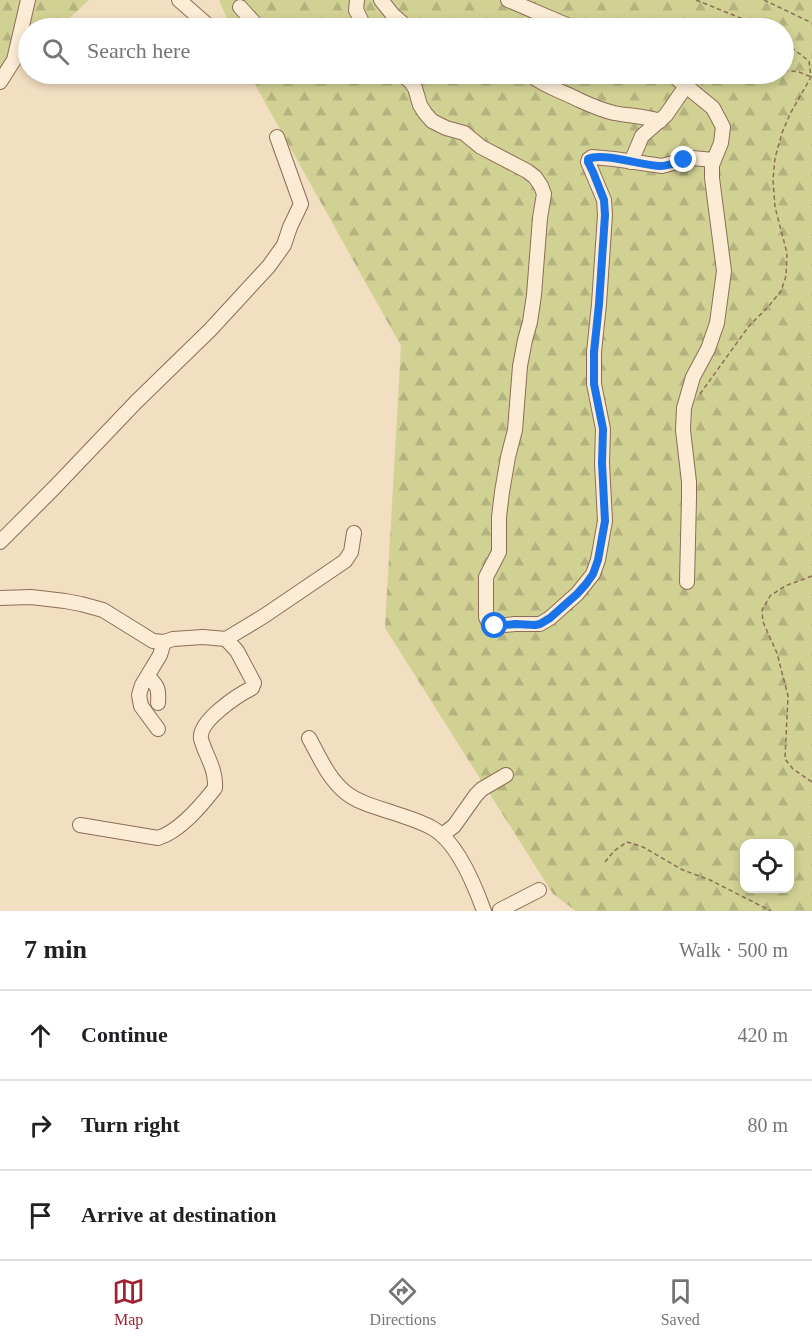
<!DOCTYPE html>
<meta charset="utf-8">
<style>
:root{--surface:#fff;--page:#f2f2f2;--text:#202124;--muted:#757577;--line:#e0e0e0;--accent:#a22131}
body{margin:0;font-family:"Times New Roman",serif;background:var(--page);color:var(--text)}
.controls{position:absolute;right:18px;bottom:18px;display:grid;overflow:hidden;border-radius:12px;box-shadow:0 3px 9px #0003}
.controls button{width:54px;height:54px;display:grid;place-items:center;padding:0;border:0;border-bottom:2px solid var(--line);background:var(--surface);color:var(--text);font:30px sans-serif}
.stop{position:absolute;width:18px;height:18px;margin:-14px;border:4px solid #1a73e8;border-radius:50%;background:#fff}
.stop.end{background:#1a73e8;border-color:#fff;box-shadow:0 2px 6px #0008}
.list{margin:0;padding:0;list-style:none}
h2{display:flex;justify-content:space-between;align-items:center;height:78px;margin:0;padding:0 24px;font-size:26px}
h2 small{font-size:20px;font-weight:400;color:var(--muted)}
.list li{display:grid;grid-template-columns:39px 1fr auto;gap:18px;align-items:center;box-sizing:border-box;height:90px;padding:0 24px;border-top:2px solid var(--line)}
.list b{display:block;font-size:22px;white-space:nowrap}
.list em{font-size:20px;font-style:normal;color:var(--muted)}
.icon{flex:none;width:33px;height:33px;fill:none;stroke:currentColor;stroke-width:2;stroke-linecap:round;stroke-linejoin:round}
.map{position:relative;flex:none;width:812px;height:911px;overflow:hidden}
.search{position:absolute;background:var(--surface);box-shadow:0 3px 9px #0003;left:18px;right:18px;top:18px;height:66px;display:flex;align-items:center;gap:15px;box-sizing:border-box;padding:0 21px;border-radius:33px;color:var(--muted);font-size:22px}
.sheet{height:348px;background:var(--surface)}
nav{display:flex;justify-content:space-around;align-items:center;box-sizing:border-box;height:84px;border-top:2px solid var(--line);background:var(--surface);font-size:16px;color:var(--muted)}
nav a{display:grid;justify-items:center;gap:3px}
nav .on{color:var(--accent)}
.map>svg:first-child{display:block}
.forest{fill:url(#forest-firs);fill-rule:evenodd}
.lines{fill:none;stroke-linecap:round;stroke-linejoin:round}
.minor-casing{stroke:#8d6d57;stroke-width:16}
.path{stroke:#8d6d57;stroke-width:1.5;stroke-dasharray:4.5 3;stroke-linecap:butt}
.minor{stroke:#fcecd5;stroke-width:14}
.route{stroke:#1a73e8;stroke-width:8}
</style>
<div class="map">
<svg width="812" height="911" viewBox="0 0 812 911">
<defs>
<pattern id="forest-firs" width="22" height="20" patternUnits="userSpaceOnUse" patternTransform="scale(1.5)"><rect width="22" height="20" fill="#d1d194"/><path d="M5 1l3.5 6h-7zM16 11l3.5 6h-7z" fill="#b4b37f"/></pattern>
</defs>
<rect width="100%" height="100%" fill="#f2dec1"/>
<g class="forest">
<polygon points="0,0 89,0 59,28 28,28 28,57 0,84"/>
<path d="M219,0H812V911H576L553,894L385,628L401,346L257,88L250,74H784V28H231ZM744,844H790V888H744Z"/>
</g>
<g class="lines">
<g class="minor-casing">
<g id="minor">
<polyline points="179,0 211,28"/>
<polyline points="357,0 356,10 365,28"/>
<polyline points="381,0 393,15 408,28"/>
<polyline points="508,0 574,28"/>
<polyline points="240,7 259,28"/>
<polyline points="401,74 411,82 415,88 420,105 425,113 432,121 446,128 464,133 481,147 527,171 535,177 541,186 544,194 540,218 534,295 530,322 525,340 520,366 515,430 508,457 502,492 499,517 499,552 486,577 486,617 489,624 495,626 515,624 540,624 550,618 577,594 593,574 598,560 605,521 602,463 603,429 594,384 594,352 599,304 605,215 604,200 588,162 589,159 592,157 614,159 662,166 692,158 714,160"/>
<path d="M529,74C547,88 560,90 579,100C590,105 601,110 614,113C629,116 645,116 660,121"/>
<polyline points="668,74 675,77 713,108 723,127 721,143 712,165 712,178 724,271 717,323 708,349 693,377 684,408 683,430 689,482 689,498 687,582"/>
<polyline points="0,82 14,60 28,0"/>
<polyline points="631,162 642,136 666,115 686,86"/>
<polyline points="0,542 54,488 136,402 210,330 269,266 284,245 290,227 301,204 277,137"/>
<polyline points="0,598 31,597 65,601 81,604 103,610 153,641 164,642 173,639 203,637 226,639 264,616 345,561 351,552 354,533"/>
<path d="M148,677C158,686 159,689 158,703"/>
<polyline points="158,729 141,706 139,695 142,685 160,655 164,642"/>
<path d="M309,738C319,756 328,778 345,792C357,802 375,807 391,812C405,817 421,821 434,829C457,843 475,886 484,911"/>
<path d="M80,825L158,838C180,831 201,806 215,788C216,773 210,762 204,748C204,747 201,740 201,739C198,721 238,695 252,688L254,683L237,651L226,639"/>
<polyline points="442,835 454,826 476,795 482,789 506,775"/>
<polyline points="500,910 539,890"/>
</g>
</g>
<g class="path">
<polyline points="696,0 743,19 761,28"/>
<polyline points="764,0 812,23"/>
<polyline points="784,70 799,72 811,77"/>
<polyline points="701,84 715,81 728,74"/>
<polyline points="700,394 749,326 768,307 781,291 786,276 787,253 775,207 773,180 775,158 782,133 790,114 811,77 809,61 784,42"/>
<polyline points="812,576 785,586 770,596 762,610 763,622 777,653 788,696 785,759 793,769 812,782"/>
<polyline points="605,862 614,851 627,842 643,847 683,870 710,880 771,911"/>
</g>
<use href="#minor" class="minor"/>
</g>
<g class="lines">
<path class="route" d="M495,626L515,624L535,625L540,624L550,618L577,594L586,584L593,574L598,560L605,521L602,463L603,429L594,384V352L599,304L605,215L604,200L593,172L588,162V159C604,152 642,166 660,166C669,166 676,162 684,160"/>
</g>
</svg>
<div class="controls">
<button><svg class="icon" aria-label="locate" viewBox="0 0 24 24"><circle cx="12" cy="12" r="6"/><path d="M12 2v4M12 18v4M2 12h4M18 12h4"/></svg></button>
</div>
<div class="stop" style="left:495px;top:626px"></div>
<div class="stop end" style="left:684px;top:160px"></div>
<div class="search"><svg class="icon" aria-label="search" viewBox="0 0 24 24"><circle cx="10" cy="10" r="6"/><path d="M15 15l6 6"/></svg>Search here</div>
</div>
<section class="sheet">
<h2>7 min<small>Walk · 500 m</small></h2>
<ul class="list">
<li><svg class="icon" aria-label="ahead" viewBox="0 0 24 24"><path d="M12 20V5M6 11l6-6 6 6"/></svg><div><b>Continue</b></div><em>420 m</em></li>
<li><svg class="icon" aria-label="right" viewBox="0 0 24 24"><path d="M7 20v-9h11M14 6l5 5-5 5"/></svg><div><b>Turn right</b></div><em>80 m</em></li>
<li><svg class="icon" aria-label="arrive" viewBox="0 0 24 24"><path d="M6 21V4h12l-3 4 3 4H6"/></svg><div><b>Arrive at destination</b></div></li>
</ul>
</section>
<nav>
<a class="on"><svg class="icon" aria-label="map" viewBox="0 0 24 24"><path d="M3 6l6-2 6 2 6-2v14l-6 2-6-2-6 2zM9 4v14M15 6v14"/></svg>Map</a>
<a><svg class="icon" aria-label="directions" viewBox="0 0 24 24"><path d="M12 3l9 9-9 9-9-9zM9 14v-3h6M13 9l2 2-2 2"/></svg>Directions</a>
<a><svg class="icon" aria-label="saved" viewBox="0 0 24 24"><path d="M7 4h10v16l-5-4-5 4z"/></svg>Saved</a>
</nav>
